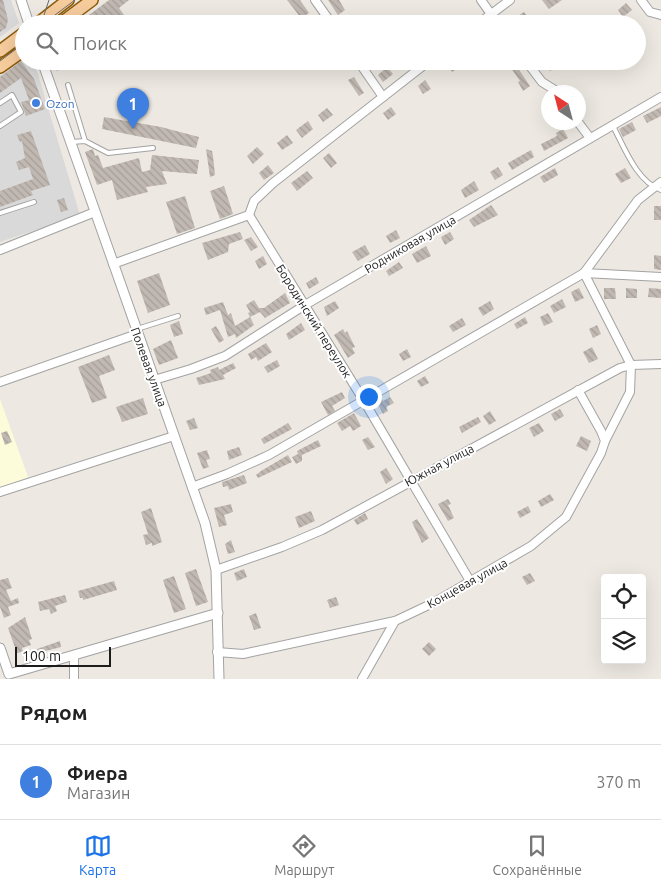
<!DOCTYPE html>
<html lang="ru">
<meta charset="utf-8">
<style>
:root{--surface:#fff;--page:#f6f6f6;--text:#222;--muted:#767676;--line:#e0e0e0;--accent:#1a73e8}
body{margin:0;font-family:Ubuntu,sans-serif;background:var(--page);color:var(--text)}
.controls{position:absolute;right:15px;bottom:15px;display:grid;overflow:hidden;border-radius:5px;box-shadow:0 5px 20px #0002}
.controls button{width:45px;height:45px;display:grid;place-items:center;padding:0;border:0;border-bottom:1px solid var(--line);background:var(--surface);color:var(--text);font:25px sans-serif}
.compass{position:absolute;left:541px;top:85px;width:45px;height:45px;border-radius:50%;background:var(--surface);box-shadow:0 5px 20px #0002;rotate:324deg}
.scale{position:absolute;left:15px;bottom:12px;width:96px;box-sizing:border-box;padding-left:5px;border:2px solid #1c1c1c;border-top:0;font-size:14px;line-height:18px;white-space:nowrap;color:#1c1c1c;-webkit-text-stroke:4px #fff;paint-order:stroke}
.you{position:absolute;left:368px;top:396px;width:18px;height:18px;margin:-12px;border:4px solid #fff;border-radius:50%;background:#1a73e8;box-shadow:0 0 0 8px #1a73e833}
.badge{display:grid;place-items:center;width:32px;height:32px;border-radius:50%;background:var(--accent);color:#fff;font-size:16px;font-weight:700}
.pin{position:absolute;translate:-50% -41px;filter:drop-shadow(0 1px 2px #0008)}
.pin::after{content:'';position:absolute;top:26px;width:18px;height:15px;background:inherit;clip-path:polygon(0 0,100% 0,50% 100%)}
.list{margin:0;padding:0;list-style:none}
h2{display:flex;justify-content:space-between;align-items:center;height:65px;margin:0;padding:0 20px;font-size:21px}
h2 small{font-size:16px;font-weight:400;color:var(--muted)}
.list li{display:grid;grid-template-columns:32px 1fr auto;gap:15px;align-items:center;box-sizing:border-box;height:75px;padding:0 20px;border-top:1px solid var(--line)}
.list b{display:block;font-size:19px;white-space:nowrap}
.list p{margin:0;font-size:16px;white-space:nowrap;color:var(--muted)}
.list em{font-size:16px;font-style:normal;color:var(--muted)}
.icon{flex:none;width:28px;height:28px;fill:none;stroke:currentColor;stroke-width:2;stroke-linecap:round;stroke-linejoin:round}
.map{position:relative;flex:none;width:661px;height:679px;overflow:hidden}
.search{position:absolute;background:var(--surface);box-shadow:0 5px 20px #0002;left:15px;right:15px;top:15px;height:55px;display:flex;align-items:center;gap:12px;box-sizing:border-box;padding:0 18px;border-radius:28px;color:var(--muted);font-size:19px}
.sheet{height:140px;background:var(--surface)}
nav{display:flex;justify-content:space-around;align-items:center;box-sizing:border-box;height:70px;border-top:1px solid var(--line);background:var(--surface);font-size:14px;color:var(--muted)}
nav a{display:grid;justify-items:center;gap:2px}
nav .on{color:var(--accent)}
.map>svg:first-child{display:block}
.residential{fill:#dad9d9}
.education{fill:#fdfcda}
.building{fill:url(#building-back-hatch)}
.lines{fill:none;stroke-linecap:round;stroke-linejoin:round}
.service-casing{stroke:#a3a3a3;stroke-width:6}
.minor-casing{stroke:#a3a3a3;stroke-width:10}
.tertiary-casing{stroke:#a3a3a3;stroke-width:11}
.primary-casing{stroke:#8c5b08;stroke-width:14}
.service{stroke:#fff;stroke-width:4}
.minor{stroke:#fff;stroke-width:8}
.tertiary{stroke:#fff;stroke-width:9}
.primary{stroke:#f6cc9d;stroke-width:11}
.tram{stroke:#6a6a6a;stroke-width:1}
.shop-dot{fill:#3f7fe0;stroke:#fff;stroke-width:2}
.labels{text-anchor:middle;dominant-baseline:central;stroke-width:4;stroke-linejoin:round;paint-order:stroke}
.shop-label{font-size:12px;fill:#366cbe;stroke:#fff;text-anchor:start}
.street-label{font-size:12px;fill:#1c1c1c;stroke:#fff}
</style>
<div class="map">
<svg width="661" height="679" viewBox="0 0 661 679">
<defs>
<pattern id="building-back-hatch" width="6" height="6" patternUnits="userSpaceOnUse" patternTransform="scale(1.25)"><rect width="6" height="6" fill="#c1b8b2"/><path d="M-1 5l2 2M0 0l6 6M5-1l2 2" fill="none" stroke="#a59e98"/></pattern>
</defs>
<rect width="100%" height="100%" fill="#ede9e2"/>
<g class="residential">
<polygon points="0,0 11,0 19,23 0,37"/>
<polygon points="24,56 24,61 34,61 80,215 0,242 0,74"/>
</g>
<polygon class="education" points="0,399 28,477 0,488"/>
<g class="building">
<polygon points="0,0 3,0 8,20 6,28 0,32"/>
<polygon points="109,0 129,0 119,8 124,15 111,24 77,24"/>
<polygon points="287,0 300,0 309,13 301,18"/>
<polygon points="328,0 339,0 345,10 338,15"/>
<polygon points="542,0 562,0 549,9"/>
<polygon points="626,3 632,10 623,17 618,10"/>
<polygon points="524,12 533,24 515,24 512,20"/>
<polygon points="455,15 462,24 442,24"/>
<polygon points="21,61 34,79 45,109 26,116 21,102 29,100 21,78 0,93 0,77"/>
<polygon points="50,61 71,61 57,71"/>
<polygon points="451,61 459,61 462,65 452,72 447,64"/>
<polygon points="506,61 513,61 530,86 523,91 518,82 520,81"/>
<polygon points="543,61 556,61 558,65 550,71"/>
<polygon points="387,67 393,74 383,82 378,75"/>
<polygon points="354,77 364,93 359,96 348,80"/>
<polygon points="425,80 431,89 423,94 418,86"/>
<polygon points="391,107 396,114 388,120 383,113"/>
<polygon points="661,107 661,116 647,123 643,116"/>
<polygon points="327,108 333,115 323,122 318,115"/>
<polygon points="104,117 161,127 199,137 196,148 102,129"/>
<polygon points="308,121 313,129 302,138 296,130"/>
<polygon points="632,122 636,130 623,137 619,129"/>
<polygon points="563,129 568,138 544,151 541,144 557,136 556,133"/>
<polygon points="31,131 50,185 31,191 33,195 0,207 0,191 33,179 29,167 19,170 16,162 25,158 22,141 20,142 17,135"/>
<polygon points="287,135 293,143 282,150 277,143"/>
<polygon points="257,147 264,154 253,164 247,156"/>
<polygon points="93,149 95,156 98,155 103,168 139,158 142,172 150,170 152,155 199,160 197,174 162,171 167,184 146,187 148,192 117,200 112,180 97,185 85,152"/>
<polygon points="206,149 212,151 213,156 215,175 210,177"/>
<polygon points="531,150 534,157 512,170 508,163"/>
<polygon points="329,153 337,163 331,168 323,158"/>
<polygon points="268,165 274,173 264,180 259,173"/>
<polygon points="498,167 503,175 495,180 490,172"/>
<polygon points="555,168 558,175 544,183 540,177"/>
<polygon points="625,168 631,178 621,183 615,174"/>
<polygon points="307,171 313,178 297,191 291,183"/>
<polygon points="474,181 479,190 465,198 461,190"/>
<polygon points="224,186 233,214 220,219 210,191"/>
<polygon points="185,196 195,228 177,234 166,202"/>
<polygon points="64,198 68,210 61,212 57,200"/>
<polygon points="491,205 498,215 474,227 469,220"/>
<rect x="654" y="206" width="7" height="14"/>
<polygon points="396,230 400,238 390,243 386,236"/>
<polygon points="240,232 243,239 229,244 228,252 208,260 202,243"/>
<polygon points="450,232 454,239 445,245 441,237"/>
<polygon points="251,237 258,247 251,251 244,240"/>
<polygon points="365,245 370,254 358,261 352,252"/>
<polygon points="426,246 431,256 417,263 412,254"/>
<polygon points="654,255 661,256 661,270 654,269"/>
<polygon points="263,256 267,264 259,269 255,261"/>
<polygon points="399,262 403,268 389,276 386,271"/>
<polygon points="159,273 170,305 148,313 137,281"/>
<polygon points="316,277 319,283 309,289 306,283"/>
<polygon points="579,288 584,298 575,302 571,292"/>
<polygon points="604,288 615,288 616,299 604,299"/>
<polygon points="626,288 637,289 637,298 626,298"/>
<polygon points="649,288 661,289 661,298 648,297"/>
<polygon points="285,293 290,303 265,318 260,312 250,317 254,325 236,338 235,334 228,337 220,310 206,315 204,308 223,302 228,315 231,313 235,326 250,317 248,313 250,312 246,305 254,300 259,308 264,308"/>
<polygon points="562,299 566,307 554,313 550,306"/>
<polygon points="335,301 339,308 327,316 324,307"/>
<polygon points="490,301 494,309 483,316 478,308"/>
<polygon points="548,313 553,322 544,326 540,317"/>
<polygon points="525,317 528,323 517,329 514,324"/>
<polygon points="462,318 466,325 453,332 449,326"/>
<polygon points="179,321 183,334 174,337 170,325"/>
<polygon points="301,323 305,330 289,340 286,334"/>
<polygon points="597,325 601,334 593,338 589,329"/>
<polygon points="216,326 224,340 219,343 211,329"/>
<polygon points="343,329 345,333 347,331 355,347 352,348 355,353 348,358 334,335"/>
<polygon points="171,340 178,358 159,365 153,349"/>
<polygon points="266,343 272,352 258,361 256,357 251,360 248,354"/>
<polygon points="592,347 598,359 589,363 583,352"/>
<polygon points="407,349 411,357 403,361 399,354"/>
<polygon points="109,355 115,370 99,376 107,398 92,403 78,367"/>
<polygon points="277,360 280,366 268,373 264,367"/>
<polygon points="233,363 236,368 223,375 225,379 199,385 196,378 211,373 210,370 218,367 219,370"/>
<polygon points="425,376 429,383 421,387 417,381"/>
<polygon points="342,392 345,398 332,406 335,411 328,415 321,402"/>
<polygon points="390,397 394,403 386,407 388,411 383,414 376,401 381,398 383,401"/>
<polygon points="143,398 148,414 122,422 116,407"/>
<polygon points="560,409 564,416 555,421 551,414"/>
<polygon points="490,411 496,421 489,425 483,416"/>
<polygon points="354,413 361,426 353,431 350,426 342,431 337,423"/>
<polygon points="478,417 481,422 462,433 459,427"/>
<polygon points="194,418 198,428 190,430 186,421"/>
<polygon points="288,423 292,429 264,444 261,439"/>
<polygon points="539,423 544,431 534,437 529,428"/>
<polygon points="7,431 12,442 5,445 1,433"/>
<polygon points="581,436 591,441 587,451 576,446"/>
<polygon points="368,437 375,447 368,450 362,440"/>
<polygon points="318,440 321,446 302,455 302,461 296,464 292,457 298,454 297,451"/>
<polygon points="239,447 242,455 229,460 227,451"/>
<polygon points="207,450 210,459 206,460 209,467 203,469 197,453"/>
<polygon points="288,455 292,462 258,478 256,475 261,471"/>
<polygon points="386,468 393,479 386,484 380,472"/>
<polygon points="244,475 247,483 229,490 228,486 223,487 222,482"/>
<polygon points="550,494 554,500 541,507 538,501"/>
<polygon points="448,499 451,504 448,505 454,518 448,521 438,504"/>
<polygon points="231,504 233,512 224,515 227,525 219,527 214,508"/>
<polygon points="528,506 531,512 520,518 517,512"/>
<polygon points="151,508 162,542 152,546 152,543 146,545 143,535 148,534 141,512"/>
<polygon points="311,511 315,521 299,528 295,517"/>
<polygon points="365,513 368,519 357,525 354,520"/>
<polygon points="417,519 429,538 422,543 412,522"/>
<polygon points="231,540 235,552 228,554 225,544"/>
<polygon points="196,569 208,602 196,606 185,573"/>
<polygon points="244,569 247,577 237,581 234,573"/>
<polygon points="530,573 535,581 527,585 522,577"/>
<polygon points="174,576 186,609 174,613 163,580"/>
<polygon points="8,578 12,588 6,590 11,601 18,598 19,603 8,607 11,615 4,618 0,607 0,580"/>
<polygon points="114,581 117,590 83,600 83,598 80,598 78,591"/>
<polygon points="65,595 67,602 55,606 57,611 51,614 49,609 40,611 38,602"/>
<polygon points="336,597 339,605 330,608 327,600"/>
<polygon points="256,613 261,628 254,630 249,616"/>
<polygon points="25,617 32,639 29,640 31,645 22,648 23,652 17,653 8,628"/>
<polygon points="60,641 61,647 38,653 37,649"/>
<polygon points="429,642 436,649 429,656 422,649"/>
</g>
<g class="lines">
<g class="service-casing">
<g id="service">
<polyline points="68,85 85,141"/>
<polyline points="0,103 12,95 21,112 0,126"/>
<path d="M613,126C624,147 637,182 661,190"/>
<polyline points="71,142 85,141 108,153 153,148"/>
<polyline points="0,213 34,202"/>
<polyline points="137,329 178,316"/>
</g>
</g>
<g class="minor-casing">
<g id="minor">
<polyline points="315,0 332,24"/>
<polyline points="481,0 498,24"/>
<polyline points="641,0 650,12 661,15"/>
<polyline points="478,24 510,0"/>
<polyline points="358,61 383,97"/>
<polyline points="526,61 542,82 558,92"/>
<polyline points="578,122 590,138"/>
<polyline points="249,215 364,401 470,581"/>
<polyline points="0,250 95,212"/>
<polyline points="113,264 249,215 254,201 273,183 429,61"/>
<polyline points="584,273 631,365 630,392 605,441"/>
<polyline points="584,273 661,277"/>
<polyline points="154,380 191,369 225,356 305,305 661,97"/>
<polyline points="0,382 137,334"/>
<polyline points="192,487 227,474 269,455 584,273 638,200 661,182"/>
<polyline points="0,492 174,436"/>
<polyline points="216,570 282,547 322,530 620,368 631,365 661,364"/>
<polyline points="217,652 243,654 395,621 433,603 531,546 566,517 601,453 605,441 601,431 578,390"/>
<polyline points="74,679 74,656"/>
<polyline points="362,679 395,621"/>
</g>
</g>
<g class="tertiary-casing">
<g id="tertiary">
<polyline points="21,0 29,24"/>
<polyline points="42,61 205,523 216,570 219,679"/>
<polyline points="0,648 9,674 218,613"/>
</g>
</g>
<g class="primary-casing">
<g id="primary">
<polyline points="37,24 68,0"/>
<polyline points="60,24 92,0"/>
<polyline points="0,51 24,33"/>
<polyline points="0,67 24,50"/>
</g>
</g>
<use href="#service" class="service"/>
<use href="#minor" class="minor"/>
<use href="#tertiary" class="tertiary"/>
<use href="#primary" class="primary"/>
<g class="tram">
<polyline points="41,24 49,0"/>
<polyline points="43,24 75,0"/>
<polyline points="0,61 24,43"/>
</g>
</g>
<circle class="shop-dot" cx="36" cy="103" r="5"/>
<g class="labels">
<g class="shop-label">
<text x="46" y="103">Ozon</text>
</g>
<g class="street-label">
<text transform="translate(410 244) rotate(-30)">Родниковая улица</text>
<text transform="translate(314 321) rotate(58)">Бородинский переулок</text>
<text transform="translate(149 367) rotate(70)">Полевая улица</text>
<text transform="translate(439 465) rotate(-28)">Южная улица</text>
<text transform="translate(467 583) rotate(-29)">Концевая улица</text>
</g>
</g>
</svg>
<div class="controls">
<button><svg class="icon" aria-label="locate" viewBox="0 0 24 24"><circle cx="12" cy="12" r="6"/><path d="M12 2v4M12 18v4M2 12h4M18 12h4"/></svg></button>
<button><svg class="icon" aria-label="layers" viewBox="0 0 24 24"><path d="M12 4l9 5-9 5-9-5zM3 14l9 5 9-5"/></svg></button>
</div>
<svg class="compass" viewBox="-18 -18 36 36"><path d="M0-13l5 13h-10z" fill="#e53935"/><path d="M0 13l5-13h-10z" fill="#767676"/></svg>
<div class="scale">100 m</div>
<div class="you"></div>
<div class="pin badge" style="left:133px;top:129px;background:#3f7fe0">1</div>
<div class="search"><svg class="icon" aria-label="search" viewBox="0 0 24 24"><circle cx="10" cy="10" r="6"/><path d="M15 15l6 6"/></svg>Поиск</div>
</div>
<section class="sheet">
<h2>Рядом<small></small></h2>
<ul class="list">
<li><span class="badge" style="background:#3f7fe0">1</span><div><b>Фиера</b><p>Магазин</p></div><em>370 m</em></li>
</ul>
</section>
<nav>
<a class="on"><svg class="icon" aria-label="map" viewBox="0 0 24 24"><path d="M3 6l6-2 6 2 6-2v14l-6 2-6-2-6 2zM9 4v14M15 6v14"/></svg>Карта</a>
<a><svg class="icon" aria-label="directions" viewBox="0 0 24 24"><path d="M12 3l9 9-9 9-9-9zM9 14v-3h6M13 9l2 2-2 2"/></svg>Маршрут</a>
<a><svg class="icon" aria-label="saved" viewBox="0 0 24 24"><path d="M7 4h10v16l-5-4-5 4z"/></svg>Сохранённые</a>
</nav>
